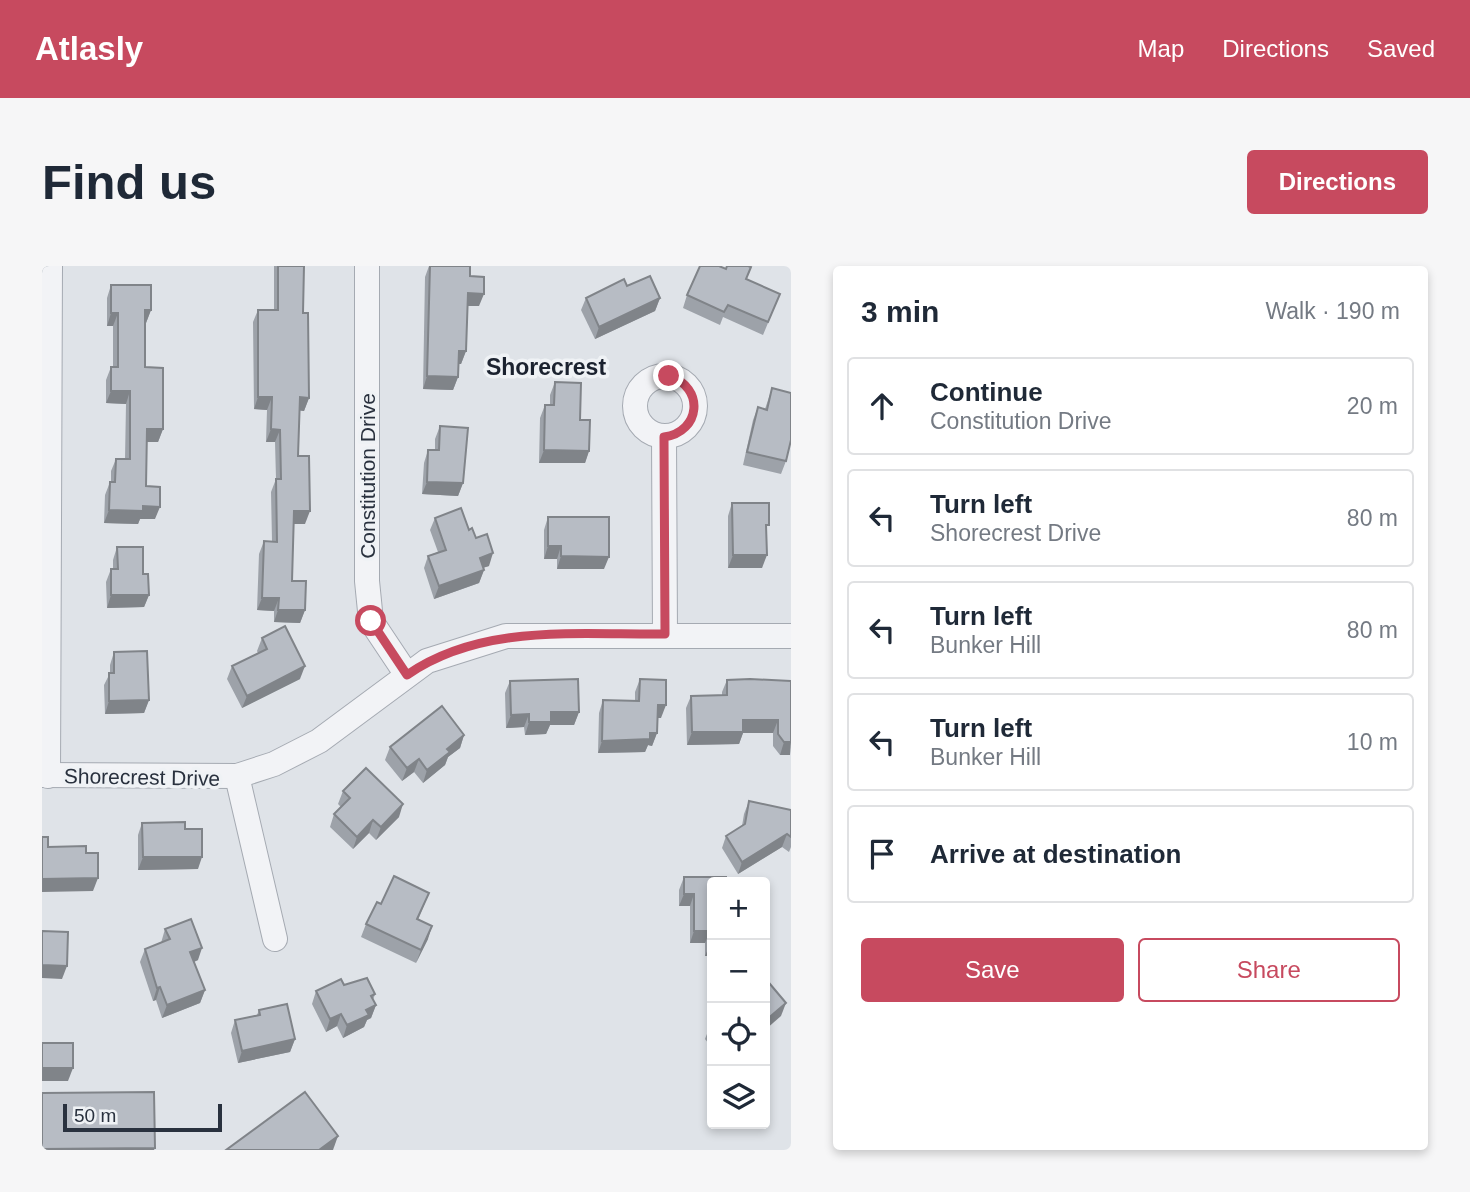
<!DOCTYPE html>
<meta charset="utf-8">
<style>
:root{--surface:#fff;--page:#f6f6f7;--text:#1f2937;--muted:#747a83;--line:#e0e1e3;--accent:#c74a5f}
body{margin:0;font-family:Arial,sans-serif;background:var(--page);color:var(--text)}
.controls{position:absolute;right:21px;bottom:21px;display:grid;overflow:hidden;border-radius:7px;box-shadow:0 4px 10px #0003}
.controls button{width:63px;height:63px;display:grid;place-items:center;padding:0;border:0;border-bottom:2px solid var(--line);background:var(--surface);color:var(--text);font:35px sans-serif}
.scale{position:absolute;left:21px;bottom:18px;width:159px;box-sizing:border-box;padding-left:7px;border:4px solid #29313e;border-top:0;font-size:19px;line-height:24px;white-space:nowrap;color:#29313e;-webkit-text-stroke:5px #eff2f5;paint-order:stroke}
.stop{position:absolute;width:21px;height:21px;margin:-16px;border:5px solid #c74a5f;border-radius:50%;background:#fff}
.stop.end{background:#c74a5f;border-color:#fff;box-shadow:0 2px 7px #0008}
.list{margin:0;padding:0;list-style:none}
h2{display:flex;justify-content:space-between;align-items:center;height:91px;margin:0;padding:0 28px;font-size:30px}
h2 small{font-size:23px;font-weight:400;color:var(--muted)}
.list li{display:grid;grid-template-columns:46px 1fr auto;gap:21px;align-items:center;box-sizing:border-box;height:98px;margin:0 14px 14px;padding:0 14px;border:2px solid var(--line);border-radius:7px}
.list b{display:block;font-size:26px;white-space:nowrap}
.list p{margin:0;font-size:23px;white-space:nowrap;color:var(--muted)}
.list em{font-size:23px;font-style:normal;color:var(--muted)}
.actions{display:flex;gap:14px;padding:21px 28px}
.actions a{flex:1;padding:16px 0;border:2px solid var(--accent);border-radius:7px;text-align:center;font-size:24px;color:var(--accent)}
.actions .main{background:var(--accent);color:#fff}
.icon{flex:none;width:38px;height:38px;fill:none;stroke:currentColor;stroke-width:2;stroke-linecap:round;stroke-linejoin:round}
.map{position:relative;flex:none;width:749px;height:884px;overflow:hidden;border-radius:7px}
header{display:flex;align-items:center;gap:42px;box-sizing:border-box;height:98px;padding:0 35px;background:var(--accent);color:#fff}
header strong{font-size:33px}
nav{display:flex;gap:38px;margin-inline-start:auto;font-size:24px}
.intro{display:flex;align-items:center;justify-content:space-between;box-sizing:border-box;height:168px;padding:0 42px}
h1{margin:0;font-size:49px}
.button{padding:18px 32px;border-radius:7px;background:var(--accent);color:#fff;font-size:24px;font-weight:700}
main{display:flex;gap:42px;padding:0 42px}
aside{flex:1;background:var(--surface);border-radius:7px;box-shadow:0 4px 10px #0003}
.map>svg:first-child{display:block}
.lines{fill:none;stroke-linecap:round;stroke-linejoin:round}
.street-casing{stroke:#a5aab2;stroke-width:26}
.street{stroke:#f2f3f6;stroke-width:24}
.wall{fill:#9da2a9}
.shaded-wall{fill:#808489}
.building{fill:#b7bcc4;stroke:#808489;stroke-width:2}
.route{stroke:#c74a5f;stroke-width:9}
.labels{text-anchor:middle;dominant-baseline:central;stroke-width:7;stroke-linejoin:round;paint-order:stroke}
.street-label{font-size:21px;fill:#29313e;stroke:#eff2f5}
.neighbourhood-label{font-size:23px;font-weight:bold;fill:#1b222f;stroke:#eff2f5}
</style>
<header>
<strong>Atlasly</strong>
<nav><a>Map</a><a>Directions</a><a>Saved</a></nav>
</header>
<div class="intro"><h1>Find us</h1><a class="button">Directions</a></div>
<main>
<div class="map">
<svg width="749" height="884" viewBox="0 0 749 884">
<rect width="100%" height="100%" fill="#dfe3e8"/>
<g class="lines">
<g class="street-casing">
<g id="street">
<polyline points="325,0 325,315 329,355 365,409"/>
<circle cx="623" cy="140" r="30"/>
<polyline points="622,171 623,368"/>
<polyline points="0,509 195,510 232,498 277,475 385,395 464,370 749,370"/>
<polyline points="6,510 8,0"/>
<polyline points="195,510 233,673"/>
</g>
</g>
<use href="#street" class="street"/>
</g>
<g class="wall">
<polygon points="232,0 262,0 261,47 267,132 262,145 257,144 256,190 263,258 252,258 250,315 263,344 258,357 232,356 232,345 215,344 217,288 222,275 230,275 229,226 234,213 233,176 224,176 225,144 212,143 211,56 216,44 232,44"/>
<polygon points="387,0 428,0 428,10 437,40 426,40 424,85 419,98 416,98 416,111 411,124 381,123 383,11"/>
<polygon points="705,14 738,28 721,69 681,51 678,59 641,42 645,29"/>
<polygon points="69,19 109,44 104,57 103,57 103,101 121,163 116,176 105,176 104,220 113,253 98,253 96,258 62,257 63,229 68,216 69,216 69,205 74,193 83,193 84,138 64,137 64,114 69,101 71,101 71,60 65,60 65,32"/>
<polygon points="585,20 618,32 613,45 553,73 539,44 544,32"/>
<polygon points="513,116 547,185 543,197 497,197 498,152 503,139 508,139 508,129"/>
<polygon points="730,122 744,195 739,208 701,199 711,154 716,141 723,143"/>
<polygon points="398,160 421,217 416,230 380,228 382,197 386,184 393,184 393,173"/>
<polygon points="690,237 724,266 720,302 686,302 686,250"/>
<polygon points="506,251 562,303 515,303 515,293 502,293 502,264"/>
<polygon points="393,252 427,264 434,272 447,300 441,302 442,304 437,317 392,333 382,302 386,290 396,286 388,264"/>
<polygon points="75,281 101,308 107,329 102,341 65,342 64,316 69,303 71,303 71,294"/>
<polygon points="220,372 258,413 200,442 185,413 190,400 216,387 215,385"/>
<polygon points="72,386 107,434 102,447 63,448 62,419 68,407 68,399"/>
<polygon points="598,413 619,452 615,452 615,467 610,480 606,479 603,486 556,487 557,447 561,434 593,435 593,426"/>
<polygon points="685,414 749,415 748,489 738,489 731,480 731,467 701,467 697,478 645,479 644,442 649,430 680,429 680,426"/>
<polygon points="468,415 537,446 532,459 508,459 504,468 483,469 482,461 464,462 463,427"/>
<polygon points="422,469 418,482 406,491 403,499 381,517 372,506 360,515 343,494 348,481"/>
<polygon points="301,525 357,551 334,574 327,567 311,583 288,561 292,548 299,541 296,538"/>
<polygon points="707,535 749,544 749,581 747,586 740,581 696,608 680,582 684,570 700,560 702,548"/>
<polygon points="100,557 143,563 156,603 96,604 96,569"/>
<polygon points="642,611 670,616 670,690 663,690 663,677 648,677 648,640 637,640 637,624"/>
<polygon points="387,627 376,654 386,673 374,697 319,671 324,658 339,638"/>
<polygon points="123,663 156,694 152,696 163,724 158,737 120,752 114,734 111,735 98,696 103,683 119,677"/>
<polygon points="302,719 333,728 331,734 334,739 329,752 325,754 322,761 301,772 295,760 284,766 270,738 274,725"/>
<polygon points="217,744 253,773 248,786 196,797 189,767 193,754 215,749"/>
<polygon points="670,758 670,782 663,773 668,760"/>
</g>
<g class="shaded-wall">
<polygon points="426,27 442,28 437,40 422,40"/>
<polygon points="618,32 613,45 553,73 557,61"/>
<polygon points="103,44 109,44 104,57 98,57"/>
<polygon points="69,47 76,47 71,60 65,60"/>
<polygon points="417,85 424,85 419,98 412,98"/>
<polygon points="385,110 416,111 411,124 381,123"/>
<polygon points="69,125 88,125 84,138 64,137"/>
<polygon points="216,131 230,131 225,144 212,143"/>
<polygon points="258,131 267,132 262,145 253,144"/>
<polygon points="105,163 121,163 116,176 101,176"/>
<polygon points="229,163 238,164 233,176 224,176"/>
<polygon points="502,184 547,185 543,197 497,197"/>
<polygon points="385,216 421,217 416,230 380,228"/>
<polygon points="101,240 118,241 113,253 98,253 96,258 62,257 67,244"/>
<polygon points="252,245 268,245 263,258 248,258"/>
<polygon points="506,280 519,280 515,293 502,293"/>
<polygon points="451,287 447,300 433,304 438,292"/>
<polygon points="691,289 725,289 720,302 686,302"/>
<polygon points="519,290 567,291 562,303 515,303"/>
<polygon points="442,304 437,317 392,333 397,320"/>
<polygon points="69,329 107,329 102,341 65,342"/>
<polygon points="220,332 237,332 232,345 215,344"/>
<polygon points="236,344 263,344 258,357 232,356"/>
<polygon points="263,400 258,413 200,442 205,430"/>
<polygon points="107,434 102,447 63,448 67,435"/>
<polygon points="616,439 624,439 619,452 611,452"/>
<polygon points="509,446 537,446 532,459 508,459 504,468 483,469 487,456"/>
<polygon points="487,448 482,461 464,462 469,449"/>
<polygon points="701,454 736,454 731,467 701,467 697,478 645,479 650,466"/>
<polygon points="608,467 615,467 610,480 606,479 603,486 556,487 560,475"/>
<polygon points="422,469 418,482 406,491 403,499 381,517 385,504 405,483"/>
<polygon points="742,476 749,476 748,489 738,489"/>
<polygon points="377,493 372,506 360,515 365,502"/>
<polygon points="361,538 357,551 334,574 339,561"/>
<polygon points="331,554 327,567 311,583 315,571"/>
<polygon points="745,568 740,581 696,608 700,596"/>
<polygon points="101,591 160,591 156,603 96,604"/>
<polygon points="56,612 51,625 0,626 0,613"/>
<polygon points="642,628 652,628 648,640 637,640"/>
<polygon points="390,660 386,673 374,697 379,684"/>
<polygon points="652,665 668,665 663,677 648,677"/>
<polygon points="668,678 670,678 670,690 663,690"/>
<polygon points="160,682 156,694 144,699 148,686"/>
<polygon points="0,699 25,700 20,713 0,712"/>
<polygon points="118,721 114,734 111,735 115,722"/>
<polygon points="163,724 158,737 120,752 125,739"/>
<polygon points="744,737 739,750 723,764 723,755"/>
<polygon points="334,739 329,752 325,754 322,761 301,772 305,759 324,744"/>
<polygon points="299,748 295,760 284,766 288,753"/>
<polygon points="253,773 248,786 196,797 200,785"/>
<polygon points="0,802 31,802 26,815 0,815"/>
<polygon points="296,870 291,884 277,884"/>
<polygon points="113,882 112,884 0,884 0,883"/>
</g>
<g class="building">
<polygon points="236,0 262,0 261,47 266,47 267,132 258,131 256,190 267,190 268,245 252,245 250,315 264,315 263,344 236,344 237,332 220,332 222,275 235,276 234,213 239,213 238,164 229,163 230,131 216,131 216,44 236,44"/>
<polygon points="388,0 428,0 428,10 442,11 442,28 426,27 424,85 417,85 416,111 385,110"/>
<polygon points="658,0 677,0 684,3 685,0 706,0 709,1 704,13 738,28 726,56 686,39 682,46 645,29"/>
<polygon points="608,10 618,32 557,61 544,32 582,13 585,20"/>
<polygon points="69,19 109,19 109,44 103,44 103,101 121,102 121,163 105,163 104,220 118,221 118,241 101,240 101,245 67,244 68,216 73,216 74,193 88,193 88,125 69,125 69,101 76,101 76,47 69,47"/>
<polygon points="513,116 539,117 538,154 548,154 547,185 502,184 503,139 512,139"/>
<polygon points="730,122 749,127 749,174 744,195 705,186 716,141 725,144"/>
<polygon points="398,160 426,162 421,217 385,216 386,184 397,184"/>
<polygon points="690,237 727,237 727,259 724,259 725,289 691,289"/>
<polygon points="419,242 427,264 430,262 434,272 445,268 451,287 438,292 442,304 397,320 386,290 404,284 393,252"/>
<polygon points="506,251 567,251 567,291 519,290 519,280 506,280"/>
<polygon points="75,281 101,281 101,308 106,308 107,329 69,329 69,303 76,303"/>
<polygon points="243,360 263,400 205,430 190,400 225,383 220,372"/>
<polygon points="105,385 107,434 67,435 67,407 72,407 72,386"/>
<polygon points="536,413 537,446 509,446 509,456 487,456 487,448 469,449 468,415"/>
<polygon points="598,413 624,414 624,439 616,439 615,467 608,467 608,473 560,475 561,434 597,435"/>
<polygon points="708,413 749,415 749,476 742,476 736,468 736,454 701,454 701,466 650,466 649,430 685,429 685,414"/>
<polygon points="400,440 422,469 405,483 408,486 385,504 377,493 365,502 348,481"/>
<polygon points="324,502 361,538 339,561 331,554 315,571 292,548 308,532 301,525"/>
<polygon points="707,535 749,544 749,571 745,568 700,596 684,570 703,558"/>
<polygon points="143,556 143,563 160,563 160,591 101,591 100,557"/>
<polygon points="0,571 6,571 6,581 44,580 44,587 56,587 56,612 0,613"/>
<polygon points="352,610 387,627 375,653 390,660 379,684 324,658 335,636 339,638"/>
<polygon points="642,611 684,611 684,616 670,616 670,678 668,678 668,665 652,665 652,628 642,628"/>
<polygon points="149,653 160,682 148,686 163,724 125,739 118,721 115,722 103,683 128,673 123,663"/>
<polygon points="0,665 26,666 25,700 0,699"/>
<polygon points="325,712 333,728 329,730 334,739 324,744 327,749 305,759 299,748 288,753 274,725 299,713 302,719"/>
<polygon points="728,718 744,737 723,755 723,722"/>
<polygon points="245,738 253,773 200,785 193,754 218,749 217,744"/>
<rect x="0" y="777" width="31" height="25"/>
<polygon points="112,826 113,882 0,883 0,827"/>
<polygon points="263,826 296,870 277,884 184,884"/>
</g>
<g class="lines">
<path class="route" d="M329,355L365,409C440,357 537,369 623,368L622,171C659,166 663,121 627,110"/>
</g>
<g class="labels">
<g class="street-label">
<text transform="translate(325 210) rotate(-90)">Constitution Drive</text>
<text transform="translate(100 511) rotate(1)">Shorecrest Drive</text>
</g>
<g class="neighbourhood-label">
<text x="504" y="101">Shorecrest</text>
</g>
</g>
</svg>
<div class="controls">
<button>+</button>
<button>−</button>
<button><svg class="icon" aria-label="locate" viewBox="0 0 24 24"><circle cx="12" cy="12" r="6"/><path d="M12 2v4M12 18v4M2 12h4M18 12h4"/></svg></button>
<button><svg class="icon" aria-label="layers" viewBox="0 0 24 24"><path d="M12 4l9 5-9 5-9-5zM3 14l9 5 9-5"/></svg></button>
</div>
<div class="scale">50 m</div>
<div class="stop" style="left:329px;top:355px"></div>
<div class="stop end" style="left:627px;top:110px"></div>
</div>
<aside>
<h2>3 min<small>Walk · 190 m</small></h2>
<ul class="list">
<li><svg class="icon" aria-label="ahead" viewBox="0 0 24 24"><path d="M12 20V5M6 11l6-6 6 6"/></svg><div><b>Continue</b><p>Constitution Drive</p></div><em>20 m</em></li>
<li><svg class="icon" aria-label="left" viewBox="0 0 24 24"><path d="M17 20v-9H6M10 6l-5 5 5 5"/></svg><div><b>Turn left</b><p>Shorecrest Drive</p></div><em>80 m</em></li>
<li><svg class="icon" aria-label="left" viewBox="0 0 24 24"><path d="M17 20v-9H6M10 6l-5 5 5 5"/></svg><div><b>Turn left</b><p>Bunker Hill</p></div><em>80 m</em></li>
<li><svg class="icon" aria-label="left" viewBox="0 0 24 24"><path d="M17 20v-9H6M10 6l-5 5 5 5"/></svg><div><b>Turn left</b><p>Bunker Hill</p></div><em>10 m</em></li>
<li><svg class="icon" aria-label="arrive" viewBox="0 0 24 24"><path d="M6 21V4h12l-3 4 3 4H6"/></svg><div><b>Arrive at destination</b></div></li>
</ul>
<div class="actions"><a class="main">Save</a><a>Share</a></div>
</aside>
</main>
